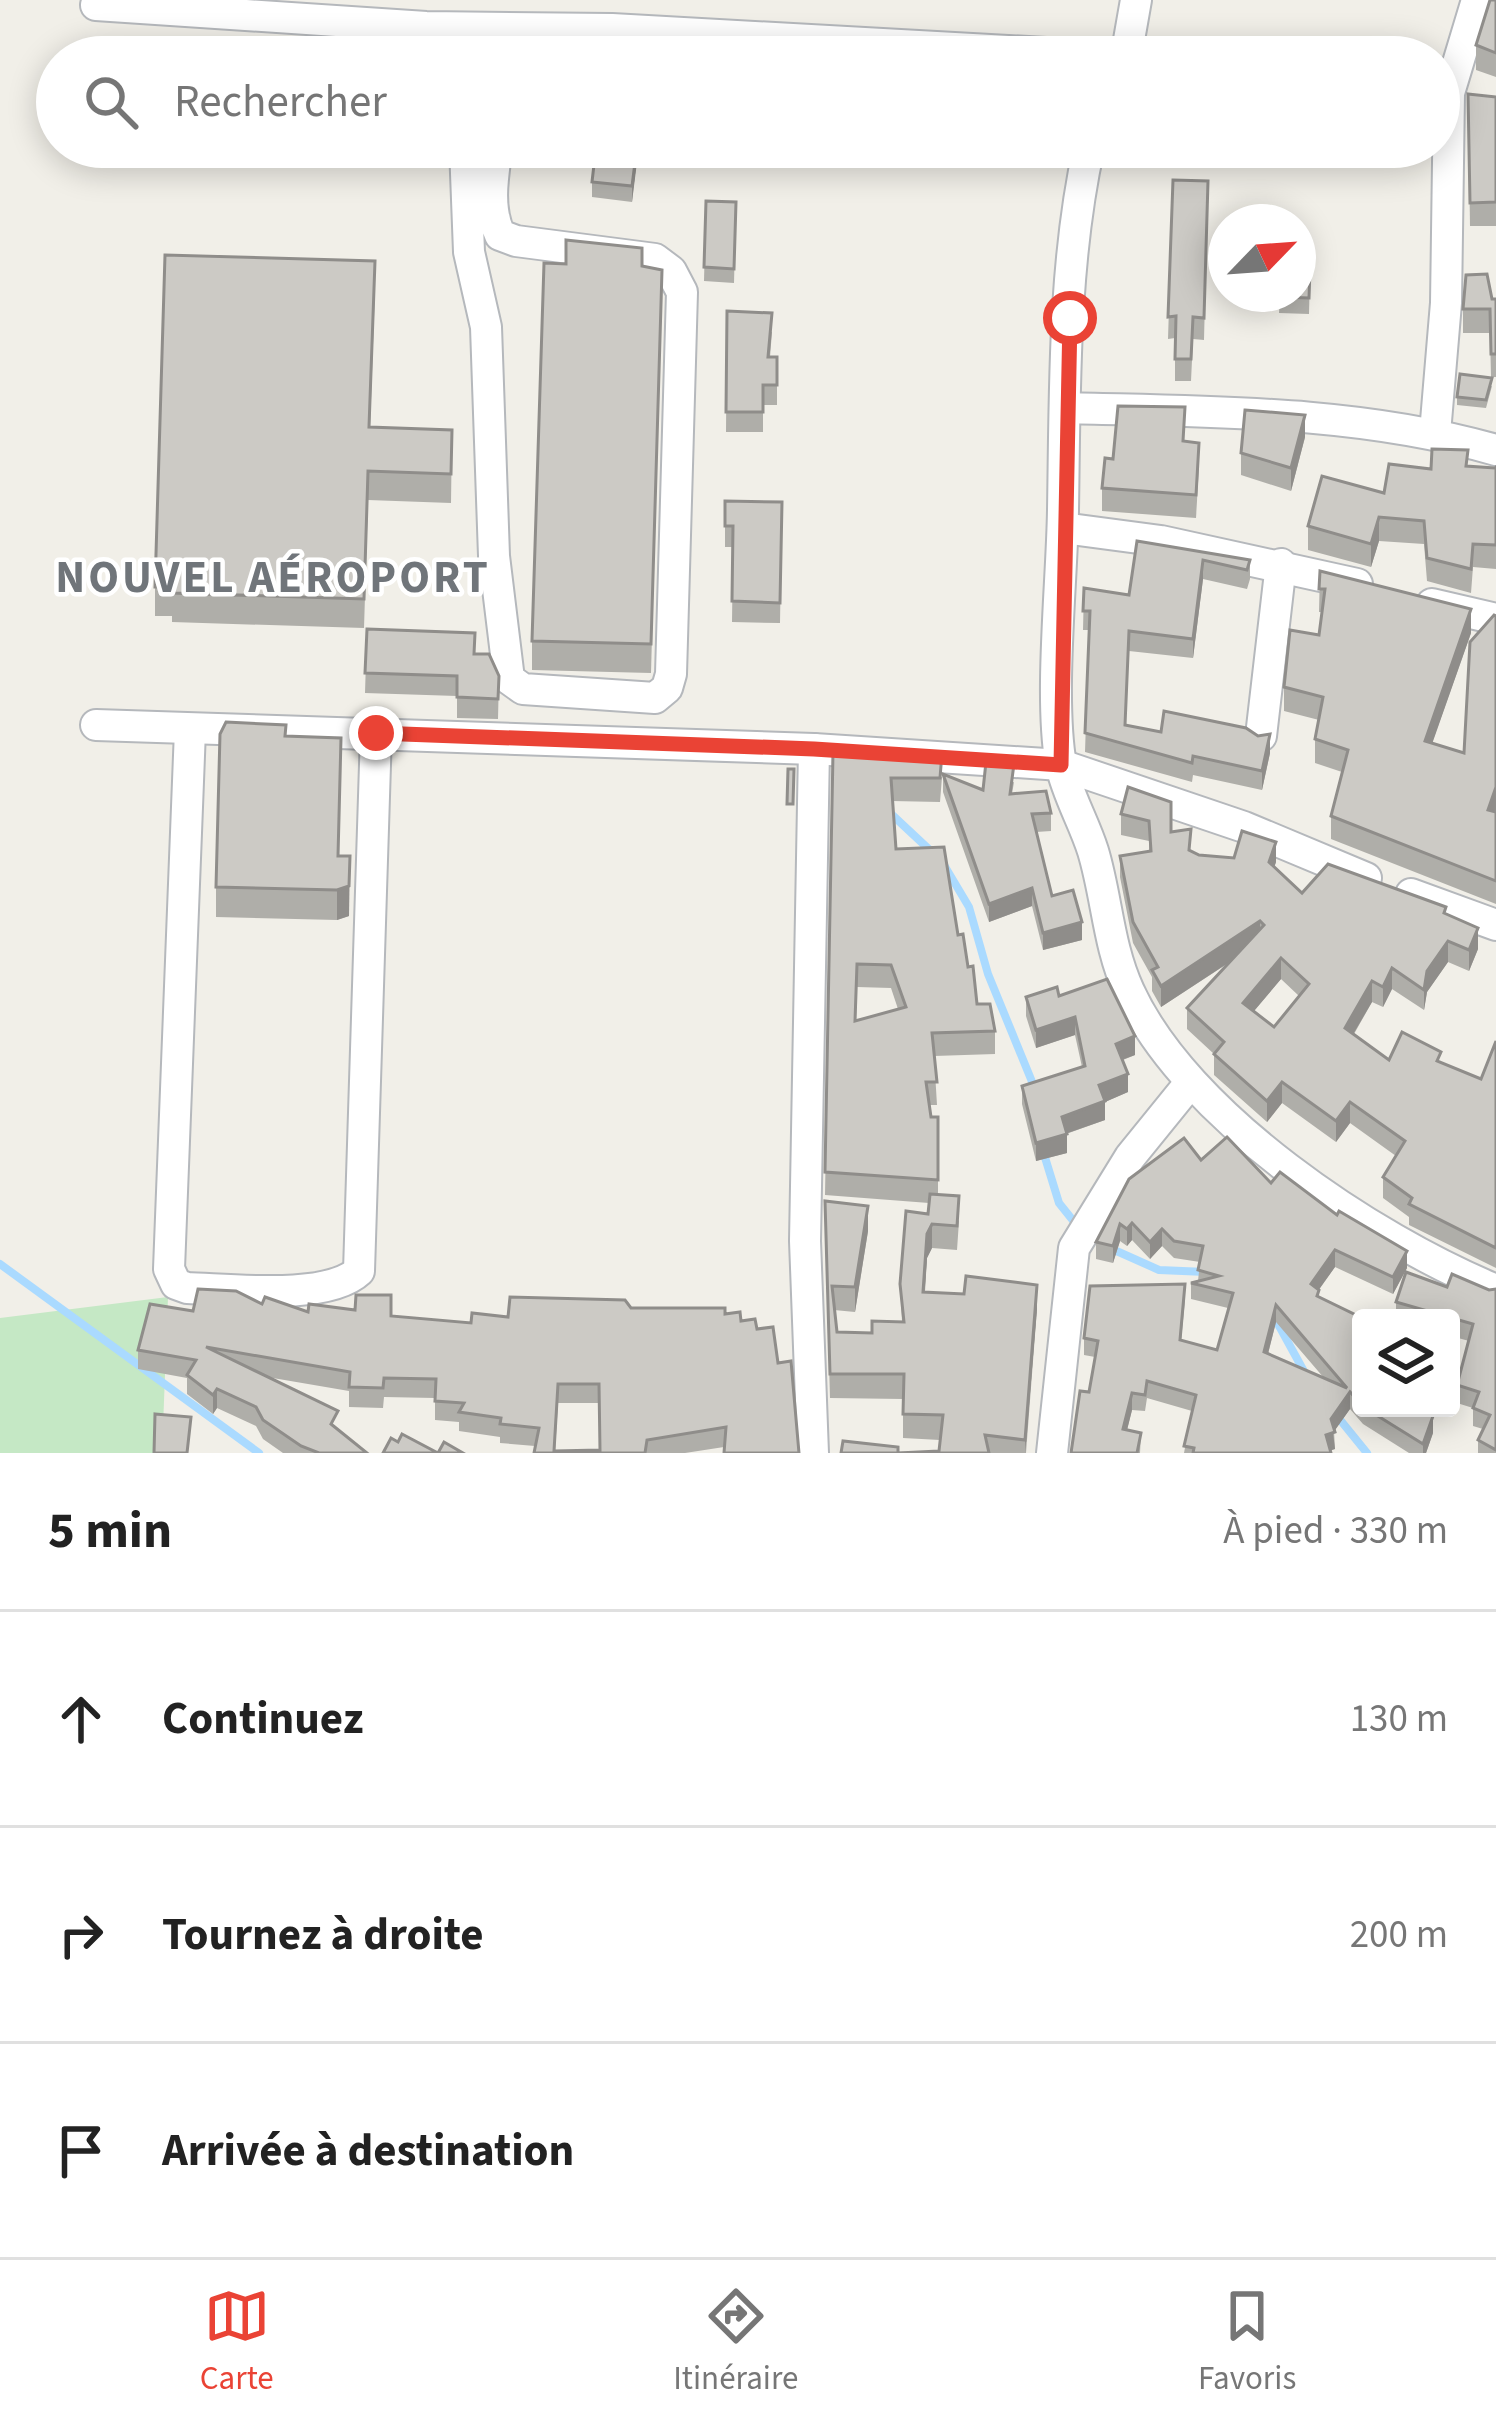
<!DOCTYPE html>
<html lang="fr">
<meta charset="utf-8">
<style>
:root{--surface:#fff;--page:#f6f6f6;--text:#222;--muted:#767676;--line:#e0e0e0;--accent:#ea4335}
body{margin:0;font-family:"Source Sans 3",sans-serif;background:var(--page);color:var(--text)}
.controls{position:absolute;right:36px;bottom:36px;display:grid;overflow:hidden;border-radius:12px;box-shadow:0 6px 30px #0003}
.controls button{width:108px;height:108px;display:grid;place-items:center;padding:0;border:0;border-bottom:3px solid var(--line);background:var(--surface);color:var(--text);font:60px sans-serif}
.compass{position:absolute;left:1208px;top:204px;width:108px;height:108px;border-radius:50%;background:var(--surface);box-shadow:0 6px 30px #0003;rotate:65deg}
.stop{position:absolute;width:36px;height:36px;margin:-27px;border:9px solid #ea4335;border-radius:50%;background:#fff}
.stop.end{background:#ea4335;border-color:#fff;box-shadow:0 3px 12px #0008}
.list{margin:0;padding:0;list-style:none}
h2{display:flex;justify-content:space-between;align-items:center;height:156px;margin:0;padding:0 48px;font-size:51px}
h2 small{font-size:39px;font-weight:400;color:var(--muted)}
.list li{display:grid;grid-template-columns:78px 1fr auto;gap:36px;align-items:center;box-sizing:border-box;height:216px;padding:0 48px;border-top:3px solid var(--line)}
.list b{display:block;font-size:45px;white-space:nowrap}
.list em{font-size:39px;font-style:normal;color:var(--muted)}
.icon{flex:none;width:66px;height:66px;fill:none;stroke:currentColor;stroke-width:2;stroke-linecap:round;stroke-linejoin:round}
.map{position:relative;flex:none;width:1496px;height:1453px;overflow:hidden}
.search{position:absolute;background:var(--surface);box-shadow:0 6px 30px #0003;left:36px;right:36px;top:36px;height:132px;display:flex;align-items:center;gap:30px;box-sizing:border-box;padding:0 42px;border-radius:66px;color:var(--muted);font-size:45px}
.sheet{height:804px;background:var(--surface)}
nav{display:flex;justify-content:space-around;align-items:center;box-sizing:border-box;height:168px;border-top:3px solid var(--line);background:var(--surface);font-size:33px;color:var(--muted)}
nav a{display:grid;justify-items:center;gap:6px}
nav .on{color:var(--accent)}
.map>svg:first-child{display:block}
.green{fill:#c5e8c5}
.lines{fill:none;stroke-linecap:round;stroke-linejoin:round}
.stream{stroke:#aadaff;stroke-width:8}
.minor-casing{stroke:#b5b8bc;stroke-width:34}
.minor{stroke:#fff;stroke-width:30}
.wall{fill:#afaea9;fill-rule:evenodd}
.shaded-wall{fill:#8f8d8a}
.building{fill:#cccac5;stroke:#8f8d8a;stroke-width:3;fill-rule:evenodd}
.route{stroke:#ea4335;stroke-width:15}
.labels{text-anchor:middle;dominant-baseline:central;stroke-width:9;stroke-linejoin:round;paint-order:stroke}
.district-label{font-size:45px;font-weight:bold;letter-spacing:3px;fill:#70757a;stroke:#fff}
</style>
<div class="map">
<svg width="1496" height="1453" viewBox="0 0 1496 1453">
<rect width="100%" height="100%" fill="#f1efe8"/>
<polygon class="green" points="168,1297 162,1453 0,1453 0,1318"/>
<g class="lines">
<g class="stream">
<polyline points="888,811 934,854"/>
<polyline points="944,865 969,907 988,974 1035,1089"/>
<polyline points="1043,1151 1059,1203 1079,1228"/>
<polyline points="1112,1249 1159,1270 1206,1272"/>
<polyline points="0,1264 259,1453"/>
<polyline points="1273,1315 1306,1375"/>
<polyline points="1337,1416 1367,1453"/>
</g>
<g class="minor-casing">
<g id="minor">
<polyline points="96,5 426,27 612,29 1117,57"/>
<polyline points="1126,57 1136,0"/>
<path d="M465,147L469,252L486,327L494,556L509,679L523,689L655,698L667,688L671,674L682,292L671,271L655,259L516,241L500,235C487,207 493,176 497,147"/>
<path d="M1089,147C1063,264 1065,390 1063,510C1062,582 1049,697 1061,765C1067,794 1084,822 1093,851C1107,897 1108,946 1129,991C1186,1116 1372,1239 1496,1290"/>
<path d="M1065,408C1209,412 1356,410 1496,450"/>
<polyline points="1435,433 1446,303 1449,93 1477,0"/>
<polyline points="1063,528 1161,541 1357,584"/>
<polyline points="1432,604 1496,619"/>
<polyline points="96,725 814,749 1061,765 1244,827 1366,878"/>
<path d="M190,730L169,1269L176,1284L187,1288C229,1289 327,1301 359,1271L376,733"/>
<polyline points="1261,736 1281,564"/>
<polyline points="1411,894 1496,925"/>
<polyline points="813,1453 805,1241 814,749"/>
<polyline points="1052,1453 1074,1248 1130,1157 1190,1083"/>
</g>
</g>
<use href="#minor" class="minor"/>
</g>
<g class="wall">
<polygon points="1496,0 1496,77 1476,70 1476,45"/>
<polygon points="1468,94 1496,97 1496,226 1470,226"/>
<polygon points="638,147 632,202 592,197 592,182"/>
<polygon points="661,147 683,147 682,165 661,164"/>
<polygon points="1173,180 1208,181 1204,340 1193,339 1191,381 1175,381 1175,338 1168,339"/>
<polygon points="706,201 736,202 734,283 704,281"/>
<polygon points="642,266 662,270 651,673 532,670 532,641"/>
<polygon points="1310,269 1309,314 1279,313 1280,294"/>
<polygon points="375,290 370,427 452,430 451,503 368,500 364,628 172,622 172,616 155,616 155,587"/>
<polygon points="1492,299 1496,299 1496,377 1491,377 1490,333 1463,333 1463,309"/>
<polygon points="727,311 772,332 770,357 777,357 777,405 763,405 763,432 726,432"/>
<polygon points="1492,386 1486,408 1457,405 1457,397"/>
<polygon points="1305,437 1291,491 1241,475 1241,453"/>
<polygon points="1184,441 1199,466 1196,518 1102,511 1102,488 1113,459"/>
<polygon points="1468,467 1495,468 1496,467 1496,569 1473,567 1471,593 1427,581 1424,544 1379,541 1371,567 1308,550 1308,526 1384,493 1431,469"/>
<polygon points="725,501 782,502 780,623 732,622 733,547 725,547"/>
<polygon points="1137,541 1250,560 1250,579 1247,589 1203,579 1193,658 1129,651 1125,726 1270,753 1262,790 1193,775 1192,782 1085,752 1089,630 1083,630 1084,588 1129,595"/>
<polygon points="1320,571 1471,633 1432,743 1464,753 1496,616 1496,904 1331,839 1331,816 1342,772 1315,763 1315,739 1319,720 1284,711 1284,687 1319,635 1322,612 1319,612"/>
<polygon points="367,629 475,654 499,676 498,719 457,718 457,696 365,693"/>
<polygon points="286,736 339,856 349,916 337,920 216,917 216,887"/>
<path d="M833,752L942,777L940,802L892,801L896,849L958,935L968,967L977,1004L995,1031V1054L934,1056L937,1105H930L931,1117H938V1195L959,1221L957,1250L932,1248L927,1258L925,1292L1037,1309L1026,1453H841L939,1451L940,1440L903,1438V1399L830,1398L825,1225L868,1231L855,1312L834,1310L837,1332L872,1333L902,1321L900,1284L928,1214L929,1203L825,1195ZM857,987L891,988L898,1009L856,1021Z"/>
<polygon points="943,774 983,790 1014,782 1012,794 1051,813 1051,831 1036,832 1052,896 1082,940 1043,950 1032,906 989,922 943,792"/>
<path d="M1128,787L1171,832L1191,851L1199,855L1276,862L1274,867L1302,893L1446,914L1478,949L1469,971L1448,962L1427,992L1424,1010L1392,989L1383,1007L1372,1002L1354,1034L1389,1060L1441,1063L1481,1079L1496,1041V1268L1409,1225V1217L1383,1198V1177L1396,1156L1350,1123L1336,1142L1282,1103L1267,1122L1214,1075V1054L1187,1029V1008L1230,962L1161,1007L1152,991V977L1133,943L1120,877V856L1149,851V841L1121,835V814ZM1281,979L1299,996L1274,1027L1254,1011Z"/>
<polygon points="1059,996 1135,1055 1123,1060 1128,1092 1105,1102 1105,1120 1066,1134 1067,1153 1036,1161 1022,1104 1022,1086 1082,1067 1075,1035 1036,1048 1026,1016 1026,997"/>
<path d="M1201,1160L1271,1183L1407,1268L1393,1294L1335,1267L1318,1290L1319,1297L1361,1318V1408H1418L1433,1433L1426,1453H1409L1363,1424L1350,1409L1334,1431L1335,1449L1330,1450L1331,1453H1184L1192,1411L1147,1398L1145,1411L1132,1410L1127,1430L1141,1433L1140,1453H1071L1089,1392L1095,1357L1084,1355V1338L1185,1300L1181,1341L1217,1350L1228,1308L1191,1299V1283L1198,1281L1200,1262L1174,1258L1162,1246L1150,1259L1132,1240L1127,1246L1120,1241L1113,1263L1096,1259V1242ZM1276,1322L1324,1378L1268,1354Z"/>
<polygon points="1447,1287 1489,1290 1496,1289 1496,1453 1478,1453 1478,1440 1483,1429 1473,1426 1473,1408 1457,1403 1457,1385 1469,1341 1451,1336 1451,1318 1396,1318 1396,1302"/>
<path d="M262,1304L308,1312L391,1316L471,1323L508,1317L631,1308L725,1314L740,1312L724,1447L685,1453H534L535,1446L500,1443V1437L459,1431V1422L435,1420V1398L384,1397L383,1408L349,1407V1391L267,1377L367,1453H283L263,1439L256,1426L217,1408L213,1414L187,1394V1378L138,1369V1350L193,1311ZM558,1403H599L600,1450L555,1451Z"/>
</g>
<g class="shaded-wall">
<polygon points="637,147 638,154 632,202 632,186"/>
<polygon points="1305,415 1305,437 1291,491 1291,468"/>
<polygon points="1379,517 1379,541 1371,567 1371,544"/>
<polygon points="1203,560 1203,579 1193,658 1193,639"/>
<polygon points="1471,609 1471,633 1425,764 1425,741"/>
<polygon points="1270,734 1270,753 1262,790 1262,771"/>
<polygon points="1496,787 1496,810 1488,834 1488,810"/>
<polygon points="1276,842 1276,862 1269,883 1269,862"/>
<polygon points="350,856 349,916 337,920 337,890"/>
<polygon points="1032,888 1032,906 989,922 989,904"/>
<polygon points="1260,921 1260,942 1161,1007 1161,986"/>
<polygon points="1082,922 1082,940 1043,950 1043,933"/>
<polygon points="1478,928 1478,949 1469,971 1469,950"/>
<polygon points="1448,941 1448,962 1427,992 1424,1010 1424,990 1427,971"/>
<polygon points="1281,958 1281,979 1243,1024 1243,1003"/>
<polygon points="1392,968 1392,989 1383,1007 1383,987"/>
<polygon points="1372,981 1372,1002 1345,1048 1345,1028"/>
<polygon points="1075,1017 1075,1035 1036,1048 1036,1030"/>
<polygon points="1135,1036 1135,1055 1116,1062 1116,1044"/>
<polygon points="1128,1074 1128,1092 1105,1102 1105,1120 1062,1135 1062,1117 1099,1085"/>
<polygon points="1282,1082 1282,1103 1267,1122 1267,1101"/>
<polygon points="1350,1102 1350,1123 1336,1142 1336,1121"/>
<polygon points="1067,1134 1067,1153 1036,1161 1036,1143"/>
<polygon points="868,1206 868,1231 855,1312 855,1287"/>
<polygon points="1132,1223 1132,1240 1127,1246 1127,1229"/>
<polygon points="932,1224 932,1248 927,1258 923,1316 927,1234"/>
<polygon points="1120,1224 1120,1241 1113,1263 1113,1246"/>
<polygon points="1162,1229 1162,1246 1150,1259 1150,1242"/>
<polygon points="1335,1250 1335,1267 1311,1301 1311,1284"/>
<polygon points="1407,1251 1407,1268 1393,1294 1393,1277"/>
<polygon points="1037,1285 1037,1309 1025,1453 1025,1440"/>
<polygon points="1276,1305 1276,1322 1264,1369 1264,1352"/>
<polygon points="217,1389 217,1408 213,1414 213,1395"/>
<polygon points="1350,1392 1350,1409 1333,1433 1335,1449 1326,1452 1326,1435 1331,1419"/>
<polygon points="1132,1393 1132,1410 1123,1446 1123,1429"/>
<polygon points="1433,1416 1433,1433 1426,1453 1423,1453 1423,1444"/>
</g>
<g class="building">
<polygon points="1490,0 1496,0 1496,53 1476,45"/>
<polygon points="1468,94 1496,97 1496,202 1470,203"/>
<polygon points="596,147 637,147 632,186 592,182"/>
<polygon points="1173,180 1208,181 1204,318 1193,317 1191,359 1175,359 1176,316 1168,317"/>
<polygon points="706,201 736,202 734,269 704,267"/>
<polygon points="566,240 642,248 642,266 662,270 651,644 532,641 544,263 566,264"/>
<polygon points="165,255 375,261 369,427 452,430 451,474 368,471 364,599 172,593 172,587 155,587"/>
<polygon points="1298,269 1310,269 1309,298 1279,297 1280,294 1298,294"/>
<polygon points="1487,274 1492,299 1496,299 1496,354 1491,354 1490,309 1463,309 1466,275"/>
<polygon points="727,311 772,313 768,357 777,357 777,385 763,385 763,412 726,412"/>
<polygon points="1460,374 1492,378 1486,400 1457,397"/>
<polygon points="1118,406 1185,407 1183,441 1199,443 1196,495 1102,488 1105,458 1113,459"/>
<polygon points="1245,410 1305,415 1291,468 1241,453"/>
<polygon points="1432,449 1468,450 1466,466 1495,468 1496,467 1496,545 1473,544 1471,569 1427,558 1424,521 1379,517 1371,544 1308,526 1322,476 1384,493 1389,464 1431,469"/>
<polygon points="725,501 782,502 780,603 732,601 733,526 725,526"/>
<polygon points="1137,541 1250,560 1247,570 1203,560 1193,639 1129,631 1125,725 1161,732 1164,711 1246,728 1258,736 1270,734 1262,771 1193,756 1192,763 1085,733 1090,611 1083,611 1084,588 1129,595"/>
<polygon points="1320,571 1471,609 1425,741 1464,753 1470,642 1494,615 1496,616 1496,787 1488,810 1496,812 1496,881 1331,816 1348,750 1315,739 1323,697 1284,687 1290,630 1319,635 1325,589 1319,589"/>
<polygon points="367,629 475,633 474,654 489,654 499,676 498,699 457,697 457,676 365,673"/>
<polygon points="226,722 286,725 285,736 341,738 338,856 350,856 349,886 337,890 216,887 220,734"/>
<path d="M856,748L942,753L940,778H891L896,849L944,847L958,935L963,934L968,967L973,966L977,1004H990L995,1031L932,1033L937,1082H926L931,1117H938V1180L825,1172L833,752ZM857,964L891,965L906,1007L855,1021Z"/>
<polygon points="986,762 1014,764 1010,794 1046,791 1051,813 1032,814 1052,896 1073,890 1082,922 1043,933 1032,888 989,904 943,774 983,790"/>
<polygon points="788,769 794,769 793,804 787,804"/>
<path d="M1128,787L1171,802V832L1191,829L1189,850L1199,855L1234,858L1242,831L1276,842L1269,862L1302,893L1328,864L1446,907L1444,913L1478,928L1469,950L1448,941L1427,971L1424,990L1392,968L1383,987L1372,981L1345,1028L1389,1060L1402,1032L1441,1052L1437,1061L1481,1079L1496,1041V1248L1409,1204L1412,1198L1383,1177L1405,1141L1350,1102L1336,1121L1282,1082L1267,1101L1214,1054L1224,1042L1187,1008L1264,925L1260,921L1161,986L1152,970L1158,967L1133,922L1120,856L1151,851L1149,821L1121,814ZM1281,958L1309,984L1274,1027L1243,1003Z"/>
<polygon points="1107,979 1135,1036 1116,1044 1128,1074 1099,1085 1105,1101 1062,1117 1067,1134 1036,1143 1022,1086 1085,1066 1075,1017 1036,1030 1026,997 1057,987 1059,996"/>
<path d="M1227,1137L1271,1183L1280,1172L1337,1215L1339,1211L1407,1251L1393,1277L1335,1250L1311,1284L1319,1290L1317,1296L1362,1318L1361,1404L1350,1392L1331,1419L1335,1432L1326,1435L1331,1453H1193L1194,1448L1184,1446L1196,1395L1147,1381L1145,1395L1132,1393L1123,1429L1141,1433L1137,1453H1071L1080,1391L1089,1392L1098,1341L1084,1338L1090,1286L1185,1284L1180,1340L1217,1350L1233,1293L1191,1283L1219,1276L1198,1270L1203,1246L1174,1241L1162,1229L1150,1242L1132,1223L1127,1229L1120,1224L1113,1246L1096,1242L1129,1179L1184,1138L1201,1160ZM1276,1305L1347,1388L1264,1352Z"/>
<polygon points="930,1194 959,1196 957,1226 932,1224 927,1234 923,1292 964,1294 966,1276 1037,1285 1025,1440 985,1435 989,1453 841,1453 843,1441 898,1447 898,1453 939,1451 943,1415 903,1414 904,1374 830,1374 825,1201 868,1206 855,1287 832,1286 837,1332 872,1333 872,1321 904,1322 900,1284 906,1211 928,1214"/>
<polygon points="1406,1272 1447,1287 1452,1274 1489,1290 1496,1289 1496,1450 1478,1440 1490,1415 1473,1408 1479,1392 1457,1385 1473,1324 1396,1302"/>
<path d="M198,1289L236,1291L262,1304L265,1297L308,1312L309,1304L355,1310L356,1295H391V1316L471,1323L472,1313L508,1317L510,1297L625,1300L631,1308H725V1314L740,1312L741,1321L755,1319L757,1329L773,1327L778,1363L791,1361L799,1453H724L726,1427L647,1440L645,1453H534L539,1428L500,1424L501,1418L459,1412L464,1403L435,1401L436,1379L384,1378L383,1388L349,1387L350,1372L206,1347L338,1411L331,1424L367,1453H319L301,1446L263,1420L256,1407L217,1389L213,1395L187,1375L196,1360L138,1350L150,1304L193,1311ZM558,1384H599L600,1450L554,1451Z"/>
<polygon points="1365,1408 1418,1408 1433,1416 1423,1444"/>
<polygon points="155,1414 191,1417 187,1453 154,1453"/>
<polygon points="402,1434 438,1453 444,1442 463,1453 383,1453 391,1438 398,1442"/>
</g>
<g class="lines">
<polyline class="route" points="376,733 814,749 1061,765 1070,318"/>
</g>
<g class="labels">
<g class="district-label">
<text x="273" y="578">NOUVEL AÉROPORT</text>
</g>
</g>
</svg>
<div class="controls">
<button><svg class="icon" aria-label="layers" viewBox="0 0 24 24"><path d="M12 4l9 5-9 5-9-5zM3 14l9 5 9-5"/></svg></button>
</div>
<svg class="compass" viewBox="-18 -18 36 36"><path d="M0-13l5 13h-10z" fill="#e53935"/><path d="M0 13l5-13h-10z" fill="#767676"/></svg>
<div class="stop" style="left:1070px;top:318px"></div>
<div class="stop end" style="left:376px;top:733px"></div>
<div class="search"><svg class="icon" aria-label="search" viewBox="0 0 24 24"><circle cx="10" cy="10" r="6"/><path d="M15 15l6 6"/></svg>Rechercher</div>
</div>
<section class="sheet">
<h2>5 min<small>À pied · 330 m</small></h2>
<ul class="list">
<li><svg class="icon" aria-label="ahead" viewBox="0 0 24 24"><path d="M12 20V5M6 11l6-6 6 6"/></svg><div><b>Continuez</b></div><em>130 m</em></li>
<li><svg class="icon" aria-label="right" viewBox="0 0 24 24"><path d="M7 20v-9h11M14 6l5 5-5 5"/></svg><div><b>Tournez à droite</b></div><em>200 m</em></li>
<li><svg class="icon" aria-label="arrive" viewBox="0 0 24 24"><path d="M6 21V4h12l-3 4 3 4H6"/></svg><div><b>Arrivée à destination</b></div></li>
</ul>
</section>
<nav>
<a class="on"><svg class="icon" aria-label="map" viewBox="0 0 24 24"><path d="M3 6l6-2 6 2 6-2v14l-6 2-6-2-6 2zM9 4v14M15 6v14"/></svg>Carte</a>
<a><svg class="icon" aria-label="directions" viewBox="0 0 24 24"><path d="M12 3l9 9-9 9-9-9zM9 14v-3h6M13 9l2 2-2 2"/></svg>Itinéraire</a>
<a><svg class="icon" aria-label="saved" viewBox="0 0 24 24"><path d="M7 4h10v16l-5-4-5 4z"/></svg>Favoris</a>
</nav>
